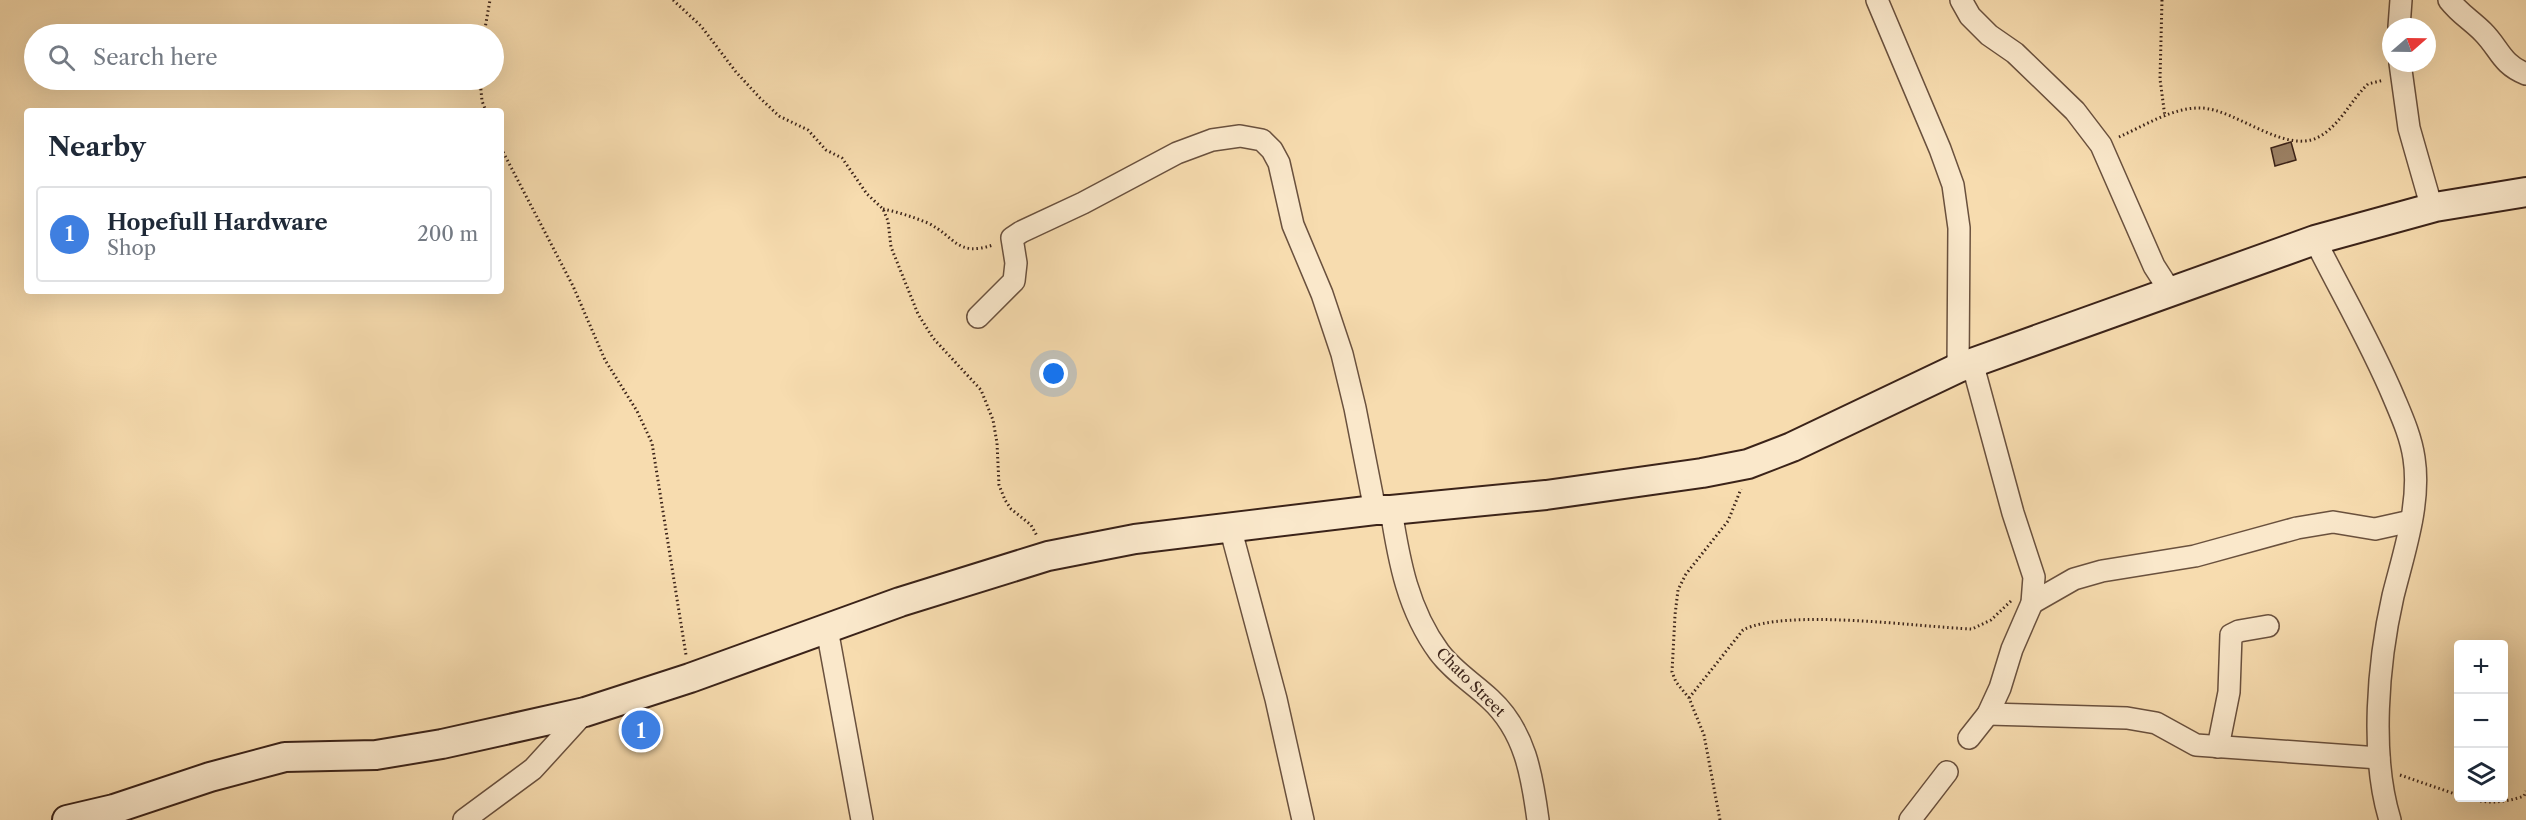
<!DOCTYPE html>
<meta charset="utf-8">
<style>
:root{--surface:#fff;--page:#f6f6f7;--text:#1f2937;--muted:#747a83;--line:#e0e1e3;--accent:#ea580c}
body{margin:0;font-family:"Libre Caslon Text",serif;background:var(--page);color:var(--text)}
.controls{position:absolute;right:18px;bottom:18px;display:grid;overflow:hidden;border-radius:6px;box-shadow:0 6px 24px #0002}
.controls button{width:54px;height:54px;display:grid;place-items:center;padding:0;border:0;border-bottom:2px solid var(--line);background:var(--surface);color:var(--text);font:30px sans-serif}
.compass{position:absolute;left:2382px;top:18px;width:54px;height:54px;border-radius:50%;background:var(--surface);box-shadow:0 6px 24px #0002;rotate:70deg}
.you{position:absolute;left:1054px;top:374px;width:21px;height:21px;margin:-15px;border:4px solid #fff;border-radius:50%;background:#1a73e8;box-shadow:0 0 0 9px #1a73e833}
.badge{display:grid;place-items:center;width:39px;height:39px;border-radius:50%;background:var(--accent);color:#fff;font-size:20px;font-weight:700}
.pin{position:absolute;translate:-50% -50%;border:3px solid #fff;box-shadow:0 2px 6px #0006}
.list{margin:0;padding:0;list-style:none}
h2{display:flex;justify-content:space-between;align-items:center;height:78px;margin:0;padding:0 24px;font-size:26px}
h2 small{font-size:20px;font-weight:400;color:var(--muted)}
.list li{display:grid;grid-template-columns:39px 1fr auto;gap:18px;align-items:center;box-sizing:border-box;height:96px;margin:0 12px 12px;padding:0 12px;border:2px solid var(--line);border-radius:6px}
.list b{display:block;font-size:22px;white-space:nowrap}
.list p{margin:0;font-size:20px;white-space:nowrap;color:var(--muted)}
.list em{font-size:20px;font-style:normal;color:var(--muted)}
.icon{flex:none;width:33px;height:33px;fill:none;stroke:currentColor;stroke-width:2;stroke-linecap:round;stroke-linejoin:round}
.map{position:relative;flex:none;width:2526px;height:820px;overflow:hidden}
.search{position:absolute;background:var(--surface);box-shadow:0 6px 24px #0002;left:24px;top:24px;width:480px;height:66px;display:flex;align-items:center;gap:15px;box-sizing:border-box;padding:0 21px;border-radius:33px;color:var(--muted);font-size:22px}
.panel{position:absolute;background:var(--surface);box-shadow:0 6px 24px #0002;left:24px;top:108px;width:480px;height:186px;border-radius:6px}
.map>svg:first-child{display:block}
.building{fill:#9d8367;stroke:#3b2319;stroke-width:1.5}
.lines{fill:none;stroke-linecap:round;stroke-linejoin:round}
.street-casing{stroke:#6a513e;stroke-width:24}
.secondary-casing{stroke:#3b2319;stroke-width:32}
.path{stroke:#3b2319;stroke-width:3;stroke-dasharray:1.5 3;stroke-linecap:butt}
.street{stroke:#fae8cb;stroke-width:21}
.secondary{stroke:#fae8cb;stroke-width:28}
.labels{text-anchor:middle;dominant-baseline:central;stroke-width:4.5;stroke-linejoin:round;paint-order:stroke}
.street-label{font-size:15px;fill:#3b2319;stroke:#fae8cb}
</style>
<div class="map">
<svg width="2526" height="820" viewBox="0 0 2526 820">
<rect width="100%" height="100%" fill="#f7dcaf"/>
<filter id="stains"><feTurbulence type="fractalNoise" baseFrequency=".00333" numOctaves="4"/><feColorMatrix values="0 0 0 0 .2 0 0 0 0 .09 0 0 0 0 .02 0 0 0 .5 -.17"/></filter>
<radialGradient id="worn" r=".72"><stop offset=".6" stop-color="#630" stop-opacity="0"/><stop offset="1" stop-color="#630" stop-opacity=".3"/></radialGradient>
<polygon class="building" points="2291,142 2296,160 2275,166 2271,148"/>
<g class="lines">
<g class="street-casing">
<g id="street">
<polyline points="1877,0 1940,149 1953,185 1959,228 1958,368"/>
<polyline points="1961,0 1970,16 1989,35 2015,53 2075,111 2101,145 2154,266 2170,291"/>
<path d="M2449,0C2460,14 2471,20 2483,32C2500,49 2501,64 2526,74"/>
<polyline points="2399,27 2401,0"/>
<polyline points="2400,63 2409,128 2429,198 2435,207"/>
<path d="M2315,240C2341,292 2371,343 2394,398C2402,417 2411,437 2414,458C2421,503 2404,552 2393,596C2378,662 2370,755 2390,820"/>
<polyline points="978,317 1014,281 1016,263 1012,238 1021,232 1083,203 1177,153 1212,140 1240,136 1262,140 1272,150 1279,163 1293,225 1322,294 1342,354 1355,408 1375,510"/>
<path d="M1391,510C1399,561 1408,610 1439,652C1453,671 1473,683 1490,699C1525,731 1532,775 1538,820"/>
<polyline points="1230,527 1276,699 1303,820"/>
<polyline points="2032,603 2074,579 2102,571 2195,556 2297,528 2333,522 2375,529 2411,521"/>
<polyline points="827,629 862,820"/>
<polyline points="1988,714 2127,718 2156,723 2196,745 2379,758"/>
<polyline points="1969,738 1988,714 2000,688 2012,649 2032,603 2034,577 2013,513 1972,362"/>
<polyline points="2218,747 2229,692 2231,635 2239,631 2268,626"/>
<polyline points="464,820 533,769 585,712"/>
<polyline points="1910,820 1947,772"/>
</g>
</g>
<g class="secondary-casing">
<polyline id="secondary" points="67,820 114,809 210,777 285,757 376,755 442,744 585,712 690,678 900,602 1048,556 1135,539 1375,510 1391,510 1546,495 1702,473 1748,464 1792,447 1958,368 2315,240 2435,207 2526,192"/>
</g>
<g class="path">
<polyline points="673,0 701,26 736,72 760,98 779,116 808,130 826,150 842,158 867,194 883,209 888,221 891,247 918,314 933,338 981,390 993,420 997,443 999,485 1005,500 1011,509 1031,525 1037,536"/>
<polyline points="2162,0 2160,79 2165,117"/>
<polyline points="484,34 490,0"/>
<polyline points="480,80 482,101 486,111"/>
<path d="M2119,137C2144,126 2173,107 2201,108C2237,109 2288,158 2322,135C2341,123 2352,99 2368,84L2384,80"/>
<polyline points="501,148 573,286 605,360 637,411 652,443 686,655"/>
<path d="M883,209C898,212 913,217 928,223C956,237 956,257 993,245"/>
<path d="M1689,698L1743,630C1785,608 1919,627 1972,629L1991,620L2012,600"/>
<polyline points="2400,775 2458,795"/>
<path d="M2467,798C2487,804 2504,803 2524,796L2526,791"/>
<polyline points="1720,820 1704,735 1689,698 1676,682 1672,672 1675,615 1678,590 1686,574 1728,521 1741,489"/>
</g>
<use href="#street" class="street"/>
<use href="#secondary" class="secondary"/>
</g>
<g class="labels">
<g class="street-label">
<text transform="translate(1471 682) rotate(45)">Chato Street</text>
</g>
</g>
<rect width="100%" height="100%" filter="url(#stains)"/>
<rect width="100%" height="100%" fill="url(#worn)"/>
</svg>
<div class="controls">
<button>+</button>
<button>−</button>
<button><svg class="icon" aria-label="layers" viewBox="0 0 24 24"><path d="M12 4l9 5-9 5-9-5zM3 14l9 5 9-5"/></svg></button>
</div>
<svg class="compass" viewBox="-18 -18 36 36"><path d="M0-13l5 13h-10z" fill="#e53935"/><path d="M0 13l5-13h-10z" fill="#747a83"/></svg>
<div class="you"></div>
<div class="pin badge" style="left:641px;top:730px;background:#3f7fe0">1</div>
<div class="search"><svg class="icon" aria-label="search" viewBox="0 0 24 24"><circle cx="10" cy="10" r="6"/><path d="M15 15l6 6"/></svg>Search here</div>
<section class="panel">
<h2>Nearby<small></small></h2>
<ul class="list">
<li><span class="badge" style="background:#3f7fe0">1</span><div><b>Hopefull Hardware</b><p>Shop</p></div><em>200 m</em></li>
</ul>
</section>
</div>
